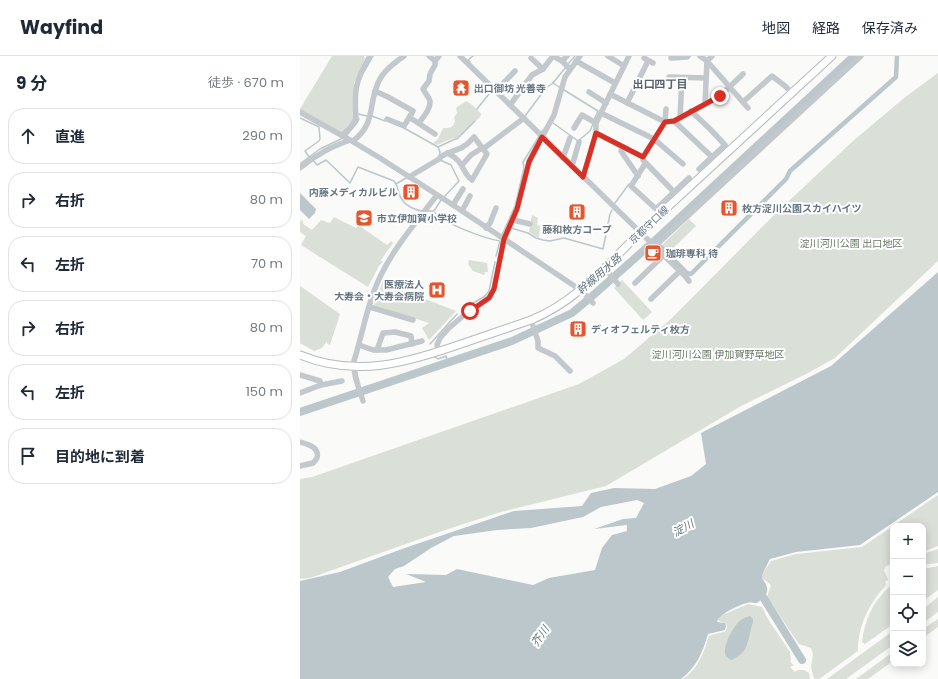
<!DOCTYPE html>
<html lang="ja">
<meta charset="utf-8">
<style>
:root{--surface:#fff;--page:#f6f6f7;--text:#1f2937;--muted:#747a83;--line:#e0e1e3}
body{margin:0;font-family:Poppins,"Noto Sans JP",sans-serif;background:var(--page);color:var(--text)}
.controls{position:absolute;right:12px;bottom:12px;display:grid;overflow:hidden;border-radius:8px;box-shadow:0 2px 10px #0003}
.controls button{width:36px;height:36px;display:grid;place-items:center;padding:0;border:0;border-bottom:1px solid var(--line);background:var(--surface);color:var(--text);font:20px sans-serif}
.stop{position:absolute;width:12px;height:12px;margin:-9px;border:3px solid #d93025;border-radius:50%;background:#fff}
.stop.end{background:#d93025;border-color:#fff;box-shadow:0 1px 4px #0008}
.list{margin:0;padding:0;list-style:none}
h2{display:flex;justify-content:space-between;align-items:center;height:52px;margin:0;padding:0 16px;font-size:17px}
h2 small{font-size:13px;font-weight:400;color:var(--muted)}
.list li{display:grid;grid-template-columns:26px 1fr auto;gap:12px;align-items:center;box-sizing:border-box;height:56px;margin:0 8px 8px;padding:0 8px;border:1px solid var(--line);border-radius:16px}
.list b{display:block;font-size:15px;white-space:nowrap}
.list em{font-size:13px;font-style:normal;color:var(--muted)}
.icon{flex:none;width:22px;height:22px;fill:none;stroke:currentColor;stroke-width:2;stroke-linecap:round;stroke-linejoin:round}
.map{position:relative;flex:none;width:638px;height:623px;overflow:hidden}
header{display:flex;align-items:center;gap:24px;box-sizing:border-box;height:56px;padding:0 20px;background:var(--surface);border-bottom:1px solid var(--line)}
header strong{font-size:19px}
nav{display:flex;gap:22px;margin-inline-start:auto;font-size:14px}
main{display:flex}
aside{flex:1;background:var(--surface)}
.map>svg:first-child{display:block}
.green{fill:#dadfd7}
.water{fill:#bbc7cb;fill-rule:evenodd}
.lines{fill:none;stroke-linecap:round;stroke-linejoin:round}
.stream{stroke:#bbc7cb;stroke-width:1.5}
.canal{stroke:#bbc7cb;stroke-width:4.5}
.river{stroke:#bbc7cb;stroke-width:8}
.major-casing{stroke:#b5babe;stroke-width:9}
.minor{stroke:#c3c8cc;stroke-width:5.5}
.major{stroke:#fff;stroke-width:7}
.route{stroke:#d93025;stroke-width:5}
.labels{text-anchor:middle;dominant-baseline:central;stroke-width:4;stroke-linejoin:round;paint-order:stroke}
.poi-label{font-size:10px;font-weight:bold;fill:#657683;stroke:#fff;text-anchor:start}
.street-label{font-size:10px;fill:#657683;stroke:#fff}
.park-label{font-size:10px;fill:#687a64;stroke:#fff}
.neighbourhood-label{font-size:11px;font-weight:bold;fill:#57646e;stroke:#fff}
.water-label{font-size:11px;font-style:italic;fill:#60757c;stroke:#fff}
</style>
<header>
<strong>Wayfind</strong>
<nav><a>地図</a><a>経路</a><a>保存済み</a></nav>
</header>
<main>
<aside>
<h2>9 分<small>徒歩 · 670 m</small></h2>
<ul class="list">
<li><svg class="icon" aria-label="ahead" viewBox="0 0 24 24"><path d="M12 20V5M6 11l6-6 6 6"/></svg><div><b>直進</b></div><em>290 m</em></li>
<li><svg class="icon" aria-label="right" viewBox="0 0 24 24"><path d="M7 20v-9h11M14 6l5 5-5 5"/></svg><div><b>右折</b></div><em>80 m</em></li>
<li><svg class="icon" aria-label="left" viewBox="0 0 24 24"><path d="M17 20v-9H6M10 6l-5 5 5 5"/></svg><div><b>左折</b></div><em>70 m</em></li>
<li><svg class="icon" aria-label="right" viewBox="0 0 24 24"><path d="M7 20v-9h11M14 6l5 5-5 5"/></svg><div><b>右折</b></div><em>80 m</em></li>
<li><svg class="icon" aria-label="left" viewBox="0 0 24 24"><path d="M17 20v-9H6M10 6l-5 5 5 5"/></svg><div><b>左折</b></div><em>150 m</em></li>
<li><svg class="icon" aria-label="arrive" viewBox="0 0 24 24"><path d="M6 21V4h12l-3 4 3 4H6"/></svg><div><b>目的地に到着</b></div></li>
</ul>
</aside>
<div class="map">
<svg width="638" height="623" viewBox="0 0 638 623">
<rect width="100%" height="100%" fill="#fafaf8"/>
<g class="green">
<polygon points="32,0 64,0 65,2 54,27 53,55 54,63 52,67 41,76 0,53"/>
<polygon points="638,17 638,205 535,302 506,318 441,350 306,430 201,456 148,473 10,522 0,523 0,423 12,421 279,328 324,303 372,262 476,157 553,85 604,42"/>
<path d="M166,45C171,47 177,53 181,58L180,61L157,82H153L137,89L133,87L138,83L143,72C150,72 153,72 155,65L154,62L157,57L156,52Z"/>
<polygon points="232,159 238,162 237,169 240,170 239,182 229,176"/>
<polygon points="34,161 56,172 62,166 64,166 61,171 87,189 91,185 93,187 81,204 83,206 79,210 68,231 1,189 6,180 0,176 0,165 3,164 3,168 12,174 21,164 30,167"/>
<polygon points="389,163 396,170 368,197 361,190"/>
<polygon points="169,204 187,207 188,216 185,216 184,219 173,215 168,208"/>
<polygon points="322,224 352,256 343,264 314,232"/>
<polygon points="83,225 110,237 156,255 129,284 122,272 129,267 74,249"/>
<polygon points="0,230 40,258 30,289 27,287 27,285 22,292 14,295 0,287"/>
<path d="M638,439V490L623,496V470H593V507L586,510L584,514L588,524L585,525L586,529C569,548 558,569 558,595L519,623H514L511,611L513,598L511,592L499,588L467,541L471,529L462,522L463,517L471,505L496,498L562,491Z"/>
<polygon points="638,493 638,507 623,509 623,498"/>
<polygon points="638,510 638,534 623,545 623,513"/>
<path d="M593,528V568L565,588L562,586C565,562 574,543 593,528Z"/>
<polygon points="638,541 638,556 623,567 623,553"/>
<path d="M448,548L462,551L468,563L490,596L491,607L494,609L490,611L495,616L498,614H504L509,617L510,623H383C398,613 404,596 409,580L426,575L427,570L425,567L419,565L418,562C425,557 440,552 448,548Z"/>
<polygon points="638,563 638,571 623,582 623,573"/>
<polygon points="593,575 593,589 546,623 527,623"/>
<polygon points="593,596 593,605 568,623 556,623"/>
</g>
<g class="water">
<polygon points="0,137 16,153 15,157 9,163 0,154"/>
<path d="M638,216V436L560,489L496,496L470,503L463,517L462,522C471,534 468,539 457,547C453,547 450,546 447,547C439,549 419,558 417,566L425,567L426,570L425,574L408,578C403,596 396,612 381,623H0V525L40,516L102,493L214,455L282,450L291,437L314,432L355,433L391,420L406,408L401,377L531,310ZM337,444L344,447L336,462L323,463L294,473L327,469V475L312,479L302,492L295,514L249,522L233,529L157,513L146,519L106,518L126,526L93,531L88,521L95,513L104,510L131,492L154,480L197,474L231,472L283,461L301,451Z"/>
<path d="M450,560L453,563V566C447,583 450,597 431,604C428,602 425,600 425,597C424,587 435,566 444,562C446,561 448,561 450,560Z"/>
</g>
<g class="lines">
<g class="stream">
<polyline points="170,6 168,4 173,0"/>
<polyline points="268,8 275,0"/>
<polyline points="64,16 73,0"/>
<polyline points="253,27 259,31"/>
<polyline points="264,34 298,55 294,64"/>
<polyline points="177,53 189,38 185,32"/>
<polyline points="58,58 67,60"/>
<polyline points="72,60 85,65"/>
<polyline points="225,60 246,32 253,27 266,11"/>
<polyline points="0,62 19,71 20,83 19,85 5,95 10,102"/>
<polyline points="253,67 278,85 290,75 293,68"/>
<polyline points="104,72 138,91"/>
<polyline points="46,80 57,67 59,63"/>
<polyline points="139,100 140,96 138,91 155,83 157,83 175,65"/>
<path d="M13,104L17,109L26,104L50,127L58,111L94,125C97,129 98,133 99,137C102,148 112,153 122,155"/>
<polyline points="140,104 151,109 159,125 144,141"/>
<polyline points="0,108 20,93 43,82"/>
<polyline points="96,128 106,122"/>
<polyline points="315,147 329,128"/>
<polyline points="125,155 134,155 141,144"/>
<path d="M134,156C145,168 183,182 200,185L196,200"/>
<polyline points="211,172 228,177 236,182 243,184 250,185 264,182 303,193 310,158 312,154"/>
<polyline points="202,179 215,150 224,112 223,106 243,74"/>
<polyline points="354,185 356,186"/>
<polyline points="162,254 185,240 189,235 195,206"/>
<polyline points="130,288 157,258"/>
<polyline points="135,301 138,303 146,300 148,307"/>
</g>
<polyline class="canal" points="361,191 387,217 391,218 486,123 490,115 596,21 597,0"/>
<g class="river">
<polyline points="0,356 212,285 272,257 290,242 360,180 554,0"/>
<polyline points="458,533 502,604"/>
</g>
<g class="major-casing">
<path id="major" d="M0,299C56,322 106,307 161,288C184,280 208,272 231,264C278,245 310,205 346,171C408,114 470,57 532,0"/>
</g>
<g class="minor">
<polyline points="129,0 135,5"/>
<polyline points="160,0 386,221 389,225"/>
<polyline points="308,0 324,10"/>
<polyline points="400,0 407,5 448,52"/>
<polyline points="231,2 243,13"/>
<polyline points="344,2 353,7"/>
<polyline points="371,2 387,1 388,0"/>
<polyline points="262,5 267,0"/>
<polyline points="276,5 315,27"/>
<polyline points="369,21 406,22"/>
<polyline points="75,35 88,41 113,55 104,70 87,63"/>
<polyline points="196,35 215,15"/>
<polyline points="289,36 306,47"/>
<polyline points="310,38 365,66 374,65 420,40 443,18"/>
<polyline points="443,46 472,20 485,30 492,37"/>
<polyline points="327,47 348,5"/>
<polyline points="405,48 407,5 412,0"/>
<polyline points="210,49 232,19 243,13 253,0 262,5 270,13"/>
<polyline points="366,53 365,66 343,101 343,104 374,136"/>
<polyline points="391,55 410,73 425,89 399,113"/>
<polyline points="0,56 50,84 80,102 153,149 282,235 293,247"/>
<polyline points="301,57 354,83 383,108"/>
<polyline points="380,62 382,22"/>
<polyline points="112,63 135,78"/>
<polyline points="374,65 412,101"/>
<path d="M119,67C123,61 131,53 130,45C129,41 125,37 123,33L129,25L130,18L135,9V5L139,0"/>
<polyline points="274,72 282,59 296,67"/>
<polyline points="296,77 343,101"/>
<path d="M42,79L51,71L56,63C54,35 55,25 70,0"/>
<path d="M53,85C76,68 68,49 78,27C83,15 93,8 104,0"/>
<polyline points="323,91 321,95 338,120"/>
<polyline points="183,93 224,62"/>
<polyline points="263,102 270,82"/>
<polyline points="345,108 331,130 356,153 389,122"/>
<polyline points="162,109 171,99 182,92"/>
<polyline points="272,110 279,86"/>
<path d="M0,112C17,98 31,91 50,84"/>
<path d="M109,121L139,103C145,95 156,96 164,90C168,88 171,84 174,81L187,98L172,124C161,116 165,105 147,97"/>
<polyline points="283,121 296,77 296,67 329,0"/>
<polyline points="153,149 163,133"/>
<polyline points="162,155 170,140"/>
<polyline points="213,164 230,168"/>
<polyline points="186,172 190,167 196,152"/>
<polyline points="354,191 561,0"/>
<polyline points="305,212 318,228"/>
<polyline points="335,227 364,199"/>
<polyline points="351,243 380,215"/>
<polyline points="70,251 113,264"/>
<polyline points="231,264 238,285 238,292 255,300 270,315"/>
<polyline points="59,289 73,294 86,294 122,285"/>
<polyline points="77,294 83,277 95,276 111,280 112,288"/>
<polyline points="138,296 137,289 140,282 149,272 163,260 189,242 194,233 204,183 217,153 229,105 254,59 265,21 280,0"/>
<polyline points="0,319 20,325 21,329"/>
<polyline points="0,337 21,329 42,325"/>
<path d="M63,345C59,332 53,319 54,305C63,276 68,244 82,217C96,189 118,164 137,139"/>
<path d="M0,386C7,388 20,391 17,402C16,404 15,405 13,407C9,408 4,409 0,410"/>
</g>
<use href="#major" class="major"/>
</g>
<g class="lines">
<polyline class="route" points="170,255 189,242 194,233 204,183 217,153 229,106 242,81 283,121 296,77 343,101 365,66 374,65 420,40"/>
</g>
<defs>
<g id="temple-square" transform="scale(0.9)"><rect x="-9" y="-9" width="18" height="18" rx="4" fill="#e4572e" stroke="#fff"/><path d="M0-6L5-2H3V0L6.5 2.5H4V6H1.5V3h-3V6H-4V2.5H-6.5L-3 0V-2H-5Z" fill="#fff"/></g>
<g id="building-square" transform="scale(0.9)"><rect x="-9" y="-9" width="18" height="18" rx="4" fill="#e4572e" stroke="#fff"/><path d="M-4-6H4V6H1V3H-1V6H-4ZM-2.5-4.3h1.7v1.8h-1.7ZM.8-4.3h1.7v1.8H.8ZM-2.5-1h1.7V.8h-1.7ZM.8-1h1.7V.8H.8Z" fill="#fff"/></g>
<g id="school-square" transform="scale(0.9)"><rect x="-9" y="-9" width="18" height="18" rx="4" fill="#e4572e" stroke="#fff"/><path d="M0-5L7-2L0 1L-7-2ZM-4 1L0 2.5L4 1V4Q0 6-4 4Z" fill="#fff"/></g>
<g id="cafe-square" transform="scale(0.9)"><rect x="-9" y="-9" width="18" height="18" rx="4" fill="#e4572e" stroke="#fff"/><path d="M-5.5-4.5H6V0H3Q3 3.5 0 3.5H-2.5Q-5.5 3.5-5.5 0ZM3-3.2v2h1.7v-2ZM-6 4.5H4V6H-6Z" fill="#fff"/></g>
<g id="hospital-square" transform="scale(0.9)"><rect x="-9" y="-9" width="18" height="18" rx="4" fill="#e4572e" stroke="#fff"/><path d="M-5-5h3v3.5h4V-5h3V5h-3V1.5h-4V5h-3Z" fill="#fff"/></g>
</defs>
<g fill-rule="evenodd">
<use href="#temple-square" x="161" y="32"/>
<use href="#building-square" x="111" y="136"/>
<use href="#building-square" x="429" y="152"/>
<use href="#building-square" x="277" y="156"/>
<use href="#school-square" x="64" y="162"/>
<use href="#cafe-square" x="353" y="197"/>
<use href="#hospital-square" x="137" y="234"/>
<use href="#building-square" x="278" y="273"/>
</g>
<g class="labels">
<g class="poi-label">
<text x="174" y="32">出口御坊 光善寺</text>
<text x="98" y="136" text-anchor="end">内藤メディカルビル</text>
<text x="442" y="152">枚方淀川公園スカイハイツ</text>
<text x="77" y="162">市立伊加賀小学校</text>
<text x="277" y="173" text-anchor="middle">藤和枚方コープ</text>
<text x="366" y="197">珈琲専科 待</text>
<text x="124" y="228" text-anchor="end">医療法人<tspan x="124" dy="12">大寿会・大寿会病院</tspan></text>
<text x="291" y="273">ディオフェルティ枚方</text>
</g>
<g class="street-label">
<text transform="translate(349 169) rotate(-43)">京都守口線</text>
</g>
<g class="park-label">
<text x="551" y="187">淀川河川公園 出口地区</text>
<text x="418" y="298">淀川河川公園 伊加賀野草地区</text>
</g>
<g class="neighbourhood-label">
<text x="360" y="28">出口四丁目</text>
</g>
<g class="water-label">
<text transform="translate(299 218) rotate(-41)">幹線用水路</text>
<text transform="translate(383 472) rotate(-29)">淀川</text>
<text transform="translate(240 580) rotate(-55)">芥川</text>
</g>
</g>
</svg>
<div class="controls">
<button>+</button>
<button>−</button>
<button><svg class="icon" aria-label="locate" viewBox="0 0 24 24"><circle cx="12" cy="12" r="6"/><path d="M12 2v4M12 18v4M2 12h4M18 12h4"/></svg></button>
<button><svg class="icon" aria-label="layers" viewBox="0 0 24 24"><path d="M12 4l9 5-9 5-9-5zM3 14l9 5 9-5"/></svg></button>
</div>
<div class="stop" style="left:170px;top:255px"></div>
<div class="stop end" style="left:420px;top:40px"></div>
</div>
</main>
